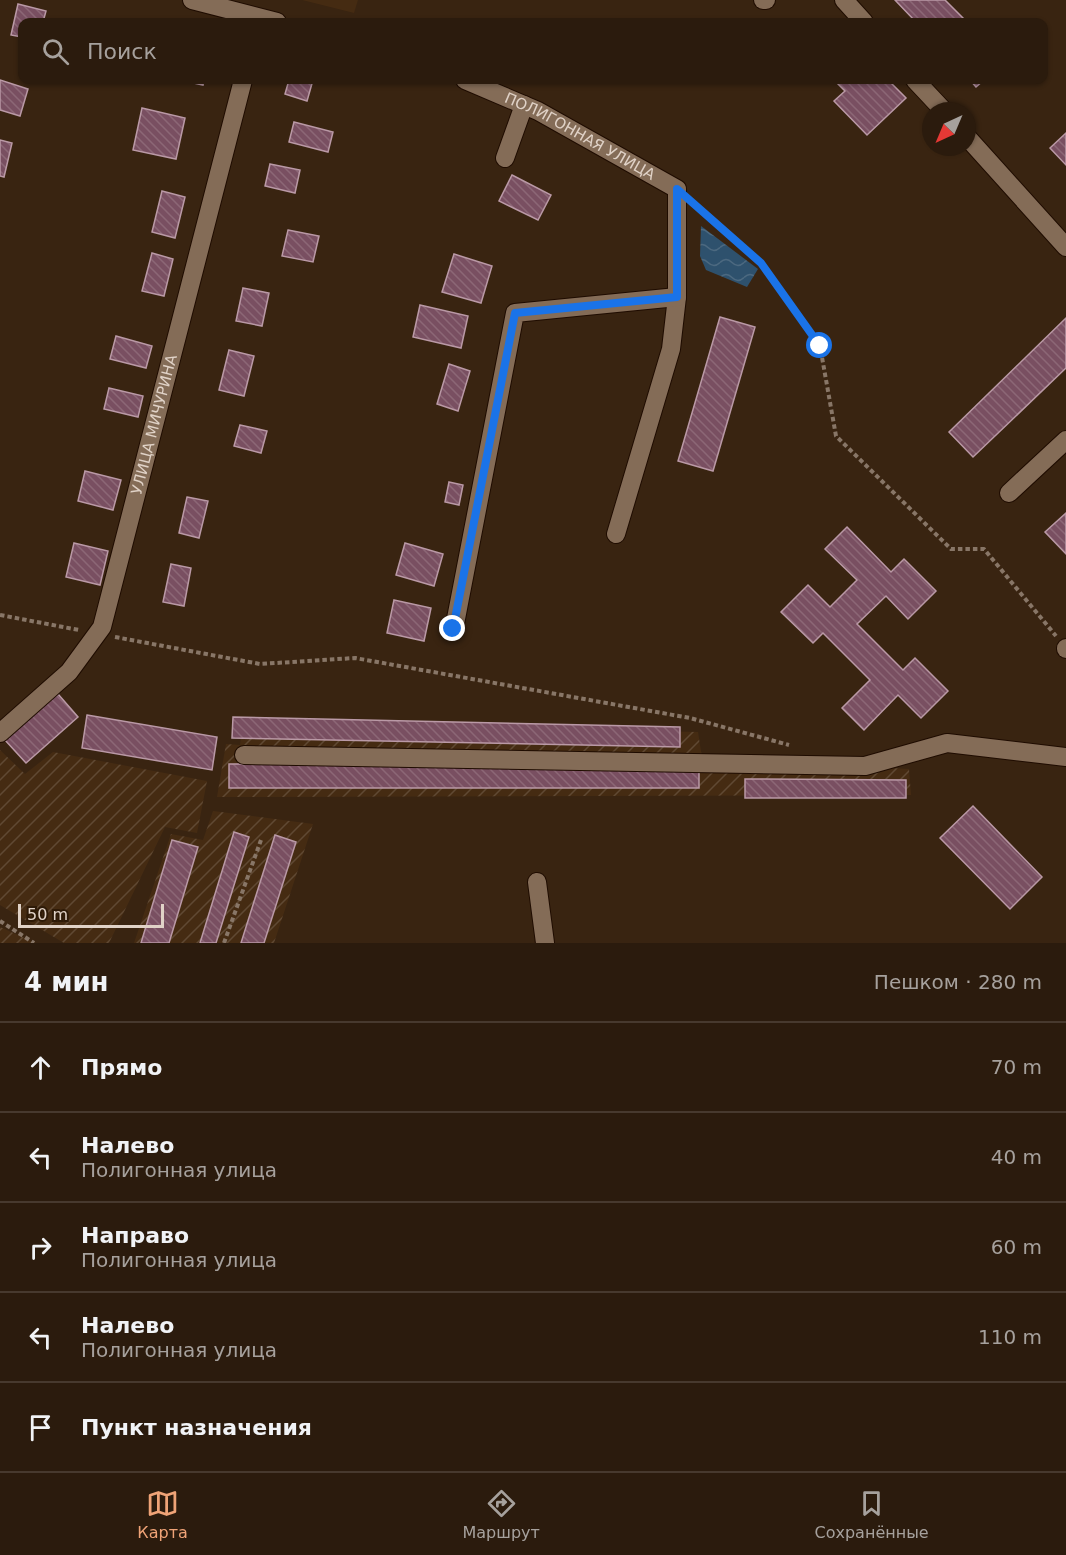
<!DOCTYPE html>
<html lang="ru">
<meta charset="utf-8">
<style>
:root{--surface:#2b1b0d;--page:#37281b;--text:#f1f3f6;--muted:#a6a19d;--line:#47392e;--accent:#efa377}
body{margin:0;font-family:"DejaVu Sans",sans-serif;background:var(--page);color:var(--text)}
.compass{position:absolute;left:922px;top:102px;width:54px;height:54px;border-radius:50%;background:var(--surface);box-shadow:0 2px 4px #0004;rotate:224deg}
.scale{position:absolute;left:18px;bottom:15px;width:146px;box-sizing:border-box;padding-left:6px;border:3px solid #e0d2c7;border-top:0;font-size:16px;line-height:21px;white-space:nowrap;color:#e0d2c7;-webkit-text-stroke:4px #2e1a07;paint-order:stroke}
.stop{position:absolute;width:18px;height:18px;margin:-14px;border:4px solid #1a73e8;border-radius:50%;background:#fff}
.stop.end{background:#1a73e8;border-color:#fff;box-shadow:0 2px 6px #0008}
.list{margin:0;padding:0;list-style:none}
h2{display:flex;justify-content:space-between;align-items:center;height:78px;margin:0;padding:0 24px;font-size:26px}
h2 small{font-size:20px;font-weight:400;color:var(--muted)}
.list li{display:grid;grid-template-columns:39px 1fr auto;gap:18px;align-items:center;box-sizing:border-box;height:90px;padding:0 24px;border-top:2px solid var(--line)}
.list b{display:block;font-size:22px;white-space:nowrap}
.list p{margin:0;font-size:20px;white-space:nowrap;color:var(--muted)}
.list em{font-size:20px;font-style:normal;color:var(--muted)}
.icon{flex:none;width:33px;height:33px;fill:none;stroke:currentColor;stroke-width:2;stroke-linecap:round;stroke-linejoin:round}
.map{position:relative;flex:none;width:1066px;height:943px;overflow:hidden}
.search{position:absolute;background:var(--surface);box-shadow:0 2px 4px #0004;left:18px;right:18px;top:18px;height:66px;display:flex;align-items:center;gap:15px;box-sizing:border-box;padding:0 21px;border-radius:12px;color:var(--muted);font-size:22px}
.sheet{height:528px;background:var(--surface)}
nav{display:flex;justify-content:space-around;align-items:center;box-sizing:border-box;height:84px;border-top:2px solid var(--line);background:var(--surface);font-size:16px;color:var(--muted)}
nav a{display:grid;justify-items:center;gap:3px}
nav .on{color:var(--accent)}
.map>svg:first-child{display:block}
.industrial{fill:url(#industrial-furrows)}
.built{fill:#452b12}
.water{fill:url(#water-waves)}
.building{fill:url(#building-back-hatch);stroke:#ba99a6;stroke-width:1.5}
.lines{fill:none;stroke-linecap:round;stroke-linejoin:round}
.minor-casing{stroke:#1f0c00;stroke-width:20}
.path{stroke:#887667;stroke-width:4;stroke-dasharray:4.5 3;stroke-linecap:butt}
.minor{stroke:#846c57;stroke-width:18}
.route{stroke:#1a73e8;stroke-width:8}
.labels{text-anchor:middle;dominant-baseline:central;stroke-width:4.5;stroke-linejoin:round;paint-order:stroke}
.street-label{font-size:15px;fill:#e0d2c7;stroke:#2e1a07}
</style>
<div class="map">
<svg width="1066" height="943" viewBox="0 0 1066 943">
<defs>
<pattern id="industrial-furrows" width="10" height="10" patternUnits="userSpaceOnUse" patternTransform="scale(1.5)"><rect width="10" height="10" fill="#452b12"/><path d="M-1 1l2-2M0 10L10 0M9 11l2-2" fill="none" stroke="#604933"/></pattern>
<pattern id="water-waves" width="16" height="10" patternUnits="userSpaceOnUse" patternTransform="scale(1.5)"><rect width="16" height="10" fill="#2e516d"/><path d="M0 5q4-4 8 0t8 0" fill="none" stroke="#4c6980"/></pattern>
<pattern id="building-back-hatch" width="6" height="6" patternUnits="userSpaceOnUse" patternTransform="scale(1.5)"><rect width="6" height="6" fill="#794f61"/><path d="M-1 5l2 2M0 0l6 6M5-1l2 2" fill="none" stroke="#8c6776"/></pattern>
</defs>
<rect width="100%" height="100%" fill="#392411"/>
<g class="industrial">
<polygon points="243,722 698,732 702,758 909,769 911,795 217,797 226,744 240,745"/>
<polygon points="0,750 25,774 53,752 207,781 197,833 165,827 109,943 64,943 0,905"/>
<polygon points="213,811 313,824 274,943 134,943 171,834 203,840"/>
<polygon points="0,927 36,943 0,943"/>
</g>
<polygon class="built" points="302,0 358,0 354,13"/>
<polygon class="water" points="701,226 758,269 747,287 706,270 700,256"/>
<g class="building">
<polygon points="895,0 945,0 967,22 916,22"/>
<polygon points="18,4 46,11 43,22 22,22 22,37 11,35"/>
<polygon points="0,80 28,89 20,116 0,110"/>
<polygon points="180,80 204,80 203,85"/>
<polygon points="289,80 313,80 307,101 285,94"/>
<polygon points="834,80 888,80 906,98 867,135 834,101 845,91"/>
<polygon points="970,80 984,80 976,87"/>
<polygon points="142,108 185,118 176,159 133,150"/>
<polygon points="294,122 333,132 328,152 289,142"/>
<polygon points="1066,133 1066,165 1050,148"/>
<polygon points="0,140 12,143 4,177 0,176"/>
<polygon points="270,164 300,170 295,193 265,186"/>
<polygon points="512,175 551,195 538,220 499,201"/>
<polygon points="162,191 185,197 175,238 152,232"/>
<polygon points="288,230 319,236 313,262 282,256"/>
<polygon points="152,253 173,259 164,296 142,291"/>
<polygon points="454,254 492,266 481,303 442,292"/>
<polygon points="243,288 269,293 262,326 236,321"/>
<polygon points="420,305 468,316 461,348 413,337"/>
<polygon points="720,317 755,327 713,471 678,461"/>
<polygon points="1066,318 1066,368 973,457 949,432"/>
<polygon points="116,336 152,346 146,368 110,359"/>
<polygon points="229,350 254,356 244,396 219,390"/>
<polygon points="449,364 470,371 458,411 437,404"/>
<polygon points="109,388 143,396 138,417 104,409"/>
<polygon points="240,425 267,431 261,453 234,446"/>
<polygon points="85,471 121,480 113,510 78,501"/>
<polygon points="449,482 463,485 459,505 445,502"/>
<polygon points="187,497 208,501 199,538 179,533"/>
<polygon points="1066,513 1066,554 1045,532"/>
<polygon points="847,527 891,572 904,559 936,591 908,619 886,596 857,624 903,670 915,658 948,691 921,718 898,695 864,730 842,708 870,680 823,633 813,643 781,612 808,585 830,607 857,580 825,549"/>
<polygon points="74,543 108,551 100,585 66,577"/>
<polygon points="405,543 443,554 434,586 396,575"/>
<polygon points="171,564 191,568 184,606 163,602"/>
<polygon points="394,600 431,608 424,641 387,633"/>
<polygon points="58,694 78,717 26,763 5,740"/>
<polygon points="87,715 217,737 212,770 82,748"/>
<polygon points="233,717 680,727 680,747 232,738"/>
<rect x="229" y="764" width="470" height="24"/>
<polygon points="745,779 906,780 906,798 745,798"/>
<polygon points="973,806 1042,877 1010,909 940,838"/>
<polygon points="234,832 249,837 216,943 200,943"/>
<polygon points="275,835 296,842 264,943 241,943"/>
<polygon points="172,840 198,847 169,943 141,943"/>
</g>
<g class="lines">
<g class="minor-casing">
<g id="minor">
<polyline points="192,0 277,22"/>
<polyline points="763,0 766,0"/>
<polyline points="844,0 864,22"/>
<path id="s1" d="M465,80L538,111L677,189V297L671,349L616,534"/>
<polyline points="915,80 944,111"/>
<polyline points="967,137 1066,247"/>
<polyline points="505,158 524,105"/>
<polyline points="1009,493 1066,440"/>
<polyline points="454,629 515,313 677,297"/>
<polyline points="1066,648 1066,649"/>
<path id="s2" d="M0,733L69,672L102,627L243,80"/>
<polyline points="244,755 865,766 947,743 1066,757"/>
<polyline points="537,882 545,943"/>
</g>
</g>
<g class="path">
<polyline points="694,205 761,263 820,346 836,436 951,549 984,549 1056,636"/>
<polyline points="0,615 79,630"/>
<polyline points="115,637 260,664 355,658 690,718 789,745"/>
<polyline points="0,921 34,943"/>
<polyline points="224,943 261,840"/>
</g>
<use href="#minor" class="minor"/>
</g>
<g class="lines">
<polyline class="route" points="453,629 515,313 677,297 677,189 761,263 820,346"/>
</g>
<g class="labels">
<g class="street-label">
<text stroke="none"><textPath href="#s1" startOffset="128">ПОЛИГОННАЯ УЛИЦА</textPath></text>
<text stroke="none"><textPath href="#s2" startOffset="357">УЛИЦА МИЧУРИНА</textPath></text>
</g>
</g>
</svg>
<svg class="compass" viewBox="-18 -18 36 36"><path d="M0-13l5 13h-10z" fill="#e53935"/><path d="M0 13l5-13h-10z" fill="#a6a19d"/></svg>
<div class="scale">50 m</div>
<div class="stop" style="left:820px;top:346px"></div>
<div class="stop end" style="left:453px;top:629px"></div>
<div class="search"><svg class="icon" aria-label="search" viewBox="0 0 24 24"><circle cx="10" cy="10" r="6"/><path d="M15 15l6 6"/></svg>Поиск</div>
</div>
<section class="sheet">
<h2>4 мин<small>Пешком · 280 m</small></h2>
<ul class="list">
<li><svg class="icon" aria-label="ahead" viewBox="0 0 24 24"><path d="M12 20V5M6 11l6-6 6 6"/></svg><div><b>Прямо</b></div><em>70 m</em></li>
<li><svg class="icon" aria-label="left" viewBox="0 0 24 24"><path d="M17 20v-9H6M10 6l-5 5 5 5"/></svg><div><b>Налево</b><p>Полигонная улица</p></div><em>40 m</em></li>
<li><svg class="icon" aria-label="right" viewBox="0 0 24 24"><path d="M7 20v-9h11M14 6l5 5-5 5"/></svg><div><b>Направо</b><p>Полигонная улица</p></div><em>60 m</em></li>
<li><svg class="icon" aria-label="left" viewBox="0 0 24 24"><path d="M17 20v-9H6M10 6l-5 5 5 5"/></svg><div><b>Налево</b><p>Полигонная улица</p></div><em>110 m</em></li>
<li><svg class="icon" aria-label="arrive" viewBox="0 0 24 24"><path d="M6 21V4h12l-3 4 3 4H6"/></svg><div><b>Пункт назначения</b></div></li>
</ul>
</section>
<nav>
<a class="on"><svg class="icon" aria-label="map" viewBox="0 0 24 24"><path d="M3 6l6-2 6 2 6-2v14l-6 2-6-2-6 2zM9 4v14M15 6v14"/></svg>Карта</a>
<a><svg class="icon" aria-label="directions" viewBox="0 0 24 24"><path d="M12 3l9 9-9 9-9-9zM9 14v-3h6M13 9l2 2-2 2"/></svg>Маршрут</a>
<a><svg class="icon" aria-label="saved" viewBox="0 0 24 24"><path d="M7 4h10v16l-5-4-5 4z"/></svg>Сохранённые</a>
</nav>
